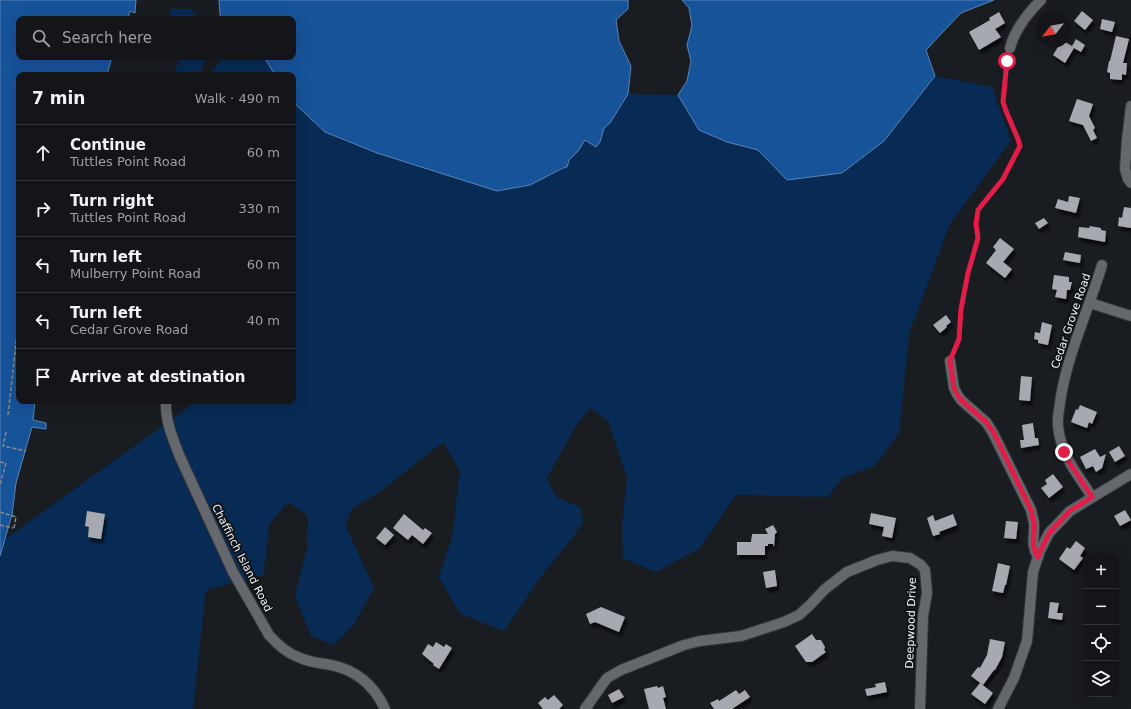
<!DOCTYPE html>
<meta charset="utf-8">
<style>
:root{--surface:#131518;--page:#1c1e21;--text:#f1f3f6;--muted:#9d9fa2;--line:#323437}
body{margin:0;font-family:"DejaVu Sans",sans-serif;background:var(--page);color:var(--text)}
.controls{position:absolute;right:12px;bottom:12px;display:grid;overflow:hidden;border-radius:8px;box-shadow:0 4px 16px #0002}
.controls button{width:36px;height:36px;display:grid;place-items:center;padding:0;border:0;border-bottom:1px solid var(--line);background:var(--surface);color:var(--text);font:20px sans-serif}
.compass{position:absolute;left:1035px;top:12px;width:36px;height:36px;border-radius:50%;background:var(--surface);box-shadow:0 4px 16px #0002;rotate:239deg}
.stop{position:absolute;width:12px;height:12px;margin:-9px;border:3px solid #e11d48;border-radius:50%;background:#fff}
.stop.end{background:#e11d48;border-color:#fff;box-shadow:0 1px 4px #0008}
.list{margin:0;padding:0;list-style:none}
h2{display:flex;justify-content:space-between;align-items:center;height:52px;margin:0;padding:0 16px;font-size:17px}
h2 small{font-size:13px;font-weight:400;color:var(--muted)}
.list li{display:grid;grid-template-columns:26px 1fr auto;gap:12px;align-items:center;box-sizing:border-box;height:56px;padding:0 16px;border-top:1px solid var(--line)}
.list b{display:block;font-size:15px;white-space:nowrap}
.list p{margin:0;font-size:13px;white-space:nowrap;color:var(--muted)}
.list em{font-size:13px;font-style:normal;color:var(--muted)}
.icon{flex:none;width:22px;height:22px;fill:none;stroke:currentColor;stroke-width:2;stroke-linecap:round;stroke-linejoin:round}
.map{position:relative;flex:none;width:1131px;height:709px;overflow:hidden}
.search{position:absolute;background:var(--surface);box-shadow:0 4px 16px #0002;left:16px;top:16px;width:280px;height:44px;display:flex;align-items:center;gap:10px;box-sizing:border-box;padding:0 14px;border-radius:8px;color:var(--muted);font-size:15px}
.panel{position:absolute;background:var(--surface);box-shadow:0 4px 16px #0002;left:16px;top:72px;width:280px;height:332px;border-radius:8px}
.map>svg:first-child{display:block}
.green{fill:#072b54}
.water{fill:#175399;stroke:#5984b6}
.building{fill:#a6aab0;filter:url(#shadow)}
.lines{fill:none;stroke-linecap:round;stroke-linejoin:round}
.minor-casing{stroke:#35373a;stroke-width:12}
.path{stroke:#87898d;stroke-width:1.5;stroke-dasharray:4 2;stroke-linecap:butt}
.minor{stroke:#64686d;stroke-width:10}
.route{stroke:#e11d48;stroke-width:5}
.labels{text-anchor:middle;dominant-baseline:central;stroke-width:4;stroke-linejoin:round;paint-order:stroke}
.street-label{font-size:11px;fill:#f3f5f8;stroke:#101317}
</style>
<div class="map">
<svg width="1131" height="709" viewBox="0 0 1131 709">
<defs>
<filter id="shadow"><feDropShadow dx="2.5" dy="4.5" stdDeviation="1" flood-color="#0009"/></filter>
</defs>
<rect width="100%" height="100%" fill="#191c20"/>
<g class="green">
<polygon points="171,9 191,9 199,19 169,19"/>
<polygon points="182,57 207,57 199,75 172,75"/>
<polygon points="223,57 264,57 275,75 209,75"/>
<polygon points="935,76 992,87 1011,141 950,224 909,334 899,433 875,466 842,478 828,497 736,495 699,549 656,572 623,558 622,527 627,478 608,421 590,408 576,426 547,478 556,497 580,507 583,522 574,536 545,571 504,631 460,614 439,577 452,537 460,471 443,442 380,492 353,508 345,525 374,588 354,624 334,645 311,636 295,596 307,548 308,516 288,502 269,525 264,575 206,590 193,709 0,709 0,556 4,540 197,401 293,401 293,102 325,132 377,153 497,191 530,185 563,168 567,167 569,160 578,151 585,139 596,147 600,142 604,128 610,123 628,94 678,95 699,130 727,142 758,150 787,180 884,141"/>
</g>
<g class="water">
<polygon points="0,0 136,0 135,13 130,11 128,19 19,19 19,57 112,57 107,75 19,75 19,401 35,401 33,420 46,423 46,429 32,427 16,483 12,515 0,556"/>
<polygon points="219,0 628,0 628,9 616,20 619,41 631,66 628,94 610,123 604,128 600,142 596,147 585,140 578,151 569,160 567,167 563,168 530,185 497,191 377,153 325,132 293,102 293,75 275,75 264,57 293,57 293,19 223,19 220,15"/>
<polygon points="682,0 994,0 961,13 926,50 935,76 884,141 842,173 787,180 758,150 727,142 699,130 678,95 687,81 691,61 687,45 692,26 689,8"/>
</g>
<g class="building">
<polygon points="1082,11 1093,20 1085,30 1074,21"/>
<polygon points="999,12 1005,23 995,29 1001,37 979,50 969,32 990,20 989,18"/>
<polygon points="1102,19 1115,22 1112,32 1100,29"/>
<polygon points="1116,36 1129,39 1123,63 1127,63 1126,75 1122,74 1122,80 1110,79 1110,73 1107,72 1109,61 1110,61"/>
<polygon points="1076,39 1085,45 1081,52 1074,48 1065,63 1053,55 1061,42 1065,42 1072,46"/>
<polygon points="1077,99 1093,104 1089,116 1095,128 1093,130 1097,138 1091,141 1083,125 1069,121"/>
<polygon points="1069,196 1080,198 1076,213 1055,208 1058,199 1068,202"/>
<polygon points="1124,207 1131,208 1131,228 1118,226 1119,217 1122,218"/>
<polygon points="1044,218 1048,223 1039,229 1035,223"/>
<polygon points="1090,226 1101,228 1101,230 1106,231 1105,242 1078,237 1079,227 1089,228"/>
<polygon points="1000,238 1014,249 1003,262 1012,269 1005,278 986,263 996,250 993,247"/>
<polygon points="1065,252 1081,255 1080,263 1063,260"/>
<polygon points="1054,275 1069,277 1069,282 1072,282 1070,290 1067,290 1066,299 1055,297 1057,290 1052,289"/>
<polygon points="946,315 951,322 946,326 947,327 940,333 933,325"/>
<polygon points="1042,322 1052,325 1048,345 1038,343 1038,340 1034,339 1035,332 1040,333"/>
<polygon points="1021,376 1032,377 1030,401 1019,400"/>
<polygon points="1080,405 1097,412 1092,424 1089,422 1087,428 1071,422 1076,409 1078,410"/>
<polygon points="1033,423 1035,438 1038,438 1039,445 1021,448 1020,440 1024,440 1022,425"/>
<polygon points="1119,446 1125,456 1115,462 1109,452"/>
<polygon points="1095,449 1100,457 1106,454 1102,468 1096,472 1093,466 1086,469 1080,457"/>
<polygon points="1053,474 1063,487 1049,498 1041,488 1047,484 1045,480"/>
<polygon points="1125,510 1131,520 1120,526 1114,516"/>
<polygon points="87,511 105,514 101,539 88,537 89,527 85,526"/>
<polygon points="871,513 896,518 892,538 882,536 884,527 869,524"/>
<polygon points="404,514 423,530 425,528 432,533 423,544 412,535 408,540 393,528"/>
<polygon points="953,514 957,525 939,532 940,534 933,536 927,518 933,515 935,521"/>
<polygon points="1006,521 1018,522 1016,539 1004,538"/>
<polygon points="773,525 777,532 775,534 774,547 773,544 768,544 768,546 765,546 765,555 737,555 737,542 751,542 752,534 768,534 765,529"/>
<polygon points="385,527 394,535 385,545 376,538"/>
<polygon points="1076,541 1085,548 1080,556 1083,558 1074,570 1059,559 1067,547 1070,549"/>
<polygon points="998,563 1010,566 1006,585 1005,585 1003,593 992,591"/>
<polygon points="775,570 777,586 766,588 763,572"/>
<polygon points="1050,602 1059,603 1057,613 1063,613 1062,620 1048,618"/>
<polygon points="601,607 625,617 619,632 595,622 590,624 586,614"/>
<polygon points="812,634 816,640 821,640 825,647 824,650 826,652 812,662 806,662 795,646"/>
<polygon points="990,639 1005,642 1002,657 995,670 994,670 983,685 971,676 978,667 980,668 987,655"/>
<polygon points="436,642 444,647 446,644 452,648 439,669 433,665 434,664 422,654 428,644 433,647"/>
<polygon points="885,682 887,692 867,696 865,689 876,687 875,684"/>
<polygon points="980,683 993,693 985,704 971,694"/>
<polygon points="657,686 658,688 663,686 666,697 663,698 666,709 649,709 644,689"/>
<polygon points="619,689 624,697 612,703 608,695"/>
<polygon points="736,690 739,694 745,690 750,697 732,709 714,709 710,703 718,699 719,701"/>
<polygon points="554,695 563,705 559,709 543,709 538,703 545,697 548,700"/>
</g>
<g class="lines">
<g class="minor-casing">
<g id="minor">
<path d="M1010,48C1015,29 1027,14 1041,0"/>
<polyline points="1131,106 1127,140 1125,169 1128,179 1131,183"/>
<polyline points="1090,303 1131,316"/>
<path d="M950,361L954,388L957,394L961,400L986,422L993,433L1031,510C1032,514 1033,519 1034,523C1035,536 1030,544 1038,557"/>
<path d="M166,401C165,421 173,439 180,457L233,572L269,635C277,644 286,653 298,657C308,662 319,663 331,665C356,670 374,685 385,709"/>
<path d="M1092,497C1083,482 1071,468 1065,453C1061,444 1059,435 1058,426C1057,416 1060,406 1061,396C1069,350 1089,309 1102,265"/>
<polyline points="585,709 607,678 621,670 684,645 700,641 741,636 784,622 799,615 810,605 825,589 847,572 877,560 892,556 910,558 921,565 925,570 927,593 923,616 920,709"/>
<polyline points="998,709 1014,678 1027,641 1033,572 1040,551 1049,533 1070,511 1131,474"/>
</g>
</g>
<g class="path">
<polyline points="954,352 959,339 961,309 968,273 978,238 976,224 977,210 1003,179 1020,146 1019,139 1006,111 1003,102 1008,57"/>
<polyline points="8,415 18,325"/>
<polyline points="6,432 3,446 26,451"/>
<polyline points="0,462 6,463 0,485"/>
<polyline points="0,512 16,517 14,528"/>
<polyline points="0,525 13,528"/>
</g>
<use href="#minor" class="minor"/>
</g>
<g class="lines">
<path class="route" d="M1007,61L1003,102L1006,111L1018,139L1020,146L1003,179L978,210L976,224L978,238L968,273L961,309L959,339L950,361L954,388L957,394L961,400L986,422L994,433L1031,510C1032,514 1033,519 1034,523C1035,536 1030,544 1038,557L1049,533L1070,511L1092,497L1069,462L1064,452"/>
</g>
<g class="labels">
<g class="street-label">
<text transform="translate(1071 321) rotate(-71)">Cedar Grove Road</text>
<text transform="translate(242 558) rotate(63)">Chaffinch Island Road</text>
<text transform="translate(911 623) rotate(-88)">Deepwood Drive</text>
</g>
</g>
</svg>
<div class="controls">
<button>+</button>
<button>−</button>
<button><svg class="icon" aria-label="locate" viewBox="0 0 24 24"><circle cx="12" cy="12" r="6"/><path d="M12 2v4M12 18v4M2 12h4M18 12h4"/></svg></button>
<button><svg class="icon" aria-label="layers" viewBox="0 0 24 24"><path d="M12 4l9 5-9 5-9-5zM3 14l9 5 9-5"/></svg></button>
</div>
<svg class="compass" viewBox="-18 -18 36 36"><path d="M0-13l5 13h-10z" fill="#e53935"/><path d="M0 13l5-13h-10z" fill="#9d9fa2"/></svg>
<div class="stop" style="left:1007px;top:61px"></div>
<div class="stop end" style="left:1064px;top:452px"></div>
<div class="search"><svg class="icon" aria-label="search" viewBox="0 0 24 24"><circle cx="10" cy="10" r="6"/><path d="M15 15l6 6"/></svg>Search here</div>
<section class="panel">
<h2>7 min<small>Walk · 490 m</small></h2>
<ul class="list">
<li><svg class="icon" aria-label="ahead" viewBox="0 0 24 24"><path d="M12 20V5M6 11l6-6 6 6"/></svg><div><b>Continue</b><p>Tuttles Point Road</p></div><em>60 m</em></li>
<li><svg class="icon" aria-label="right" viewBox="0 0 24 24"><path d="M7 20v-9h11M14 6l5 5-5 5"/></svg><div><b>Turn right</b><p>Tuttles Point Road</p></div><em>330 m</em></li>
<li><svg class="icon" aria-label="left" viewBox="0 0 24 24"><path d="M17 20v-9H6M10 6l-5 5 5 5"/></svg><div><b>Turn left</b><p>Mulberry Point Road</p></div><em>60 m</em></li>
<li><svg class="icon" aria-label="left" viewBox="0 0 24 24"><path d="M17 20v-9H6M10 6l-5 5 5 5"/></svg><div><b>Turn left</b><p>Cedar Grove Road</p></div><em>40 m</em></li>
<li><svg class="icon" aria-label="arrive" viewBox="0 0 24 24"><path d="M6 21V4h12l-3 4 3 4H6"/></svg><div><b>Arrive at destination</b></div></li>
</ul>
</section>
</div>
